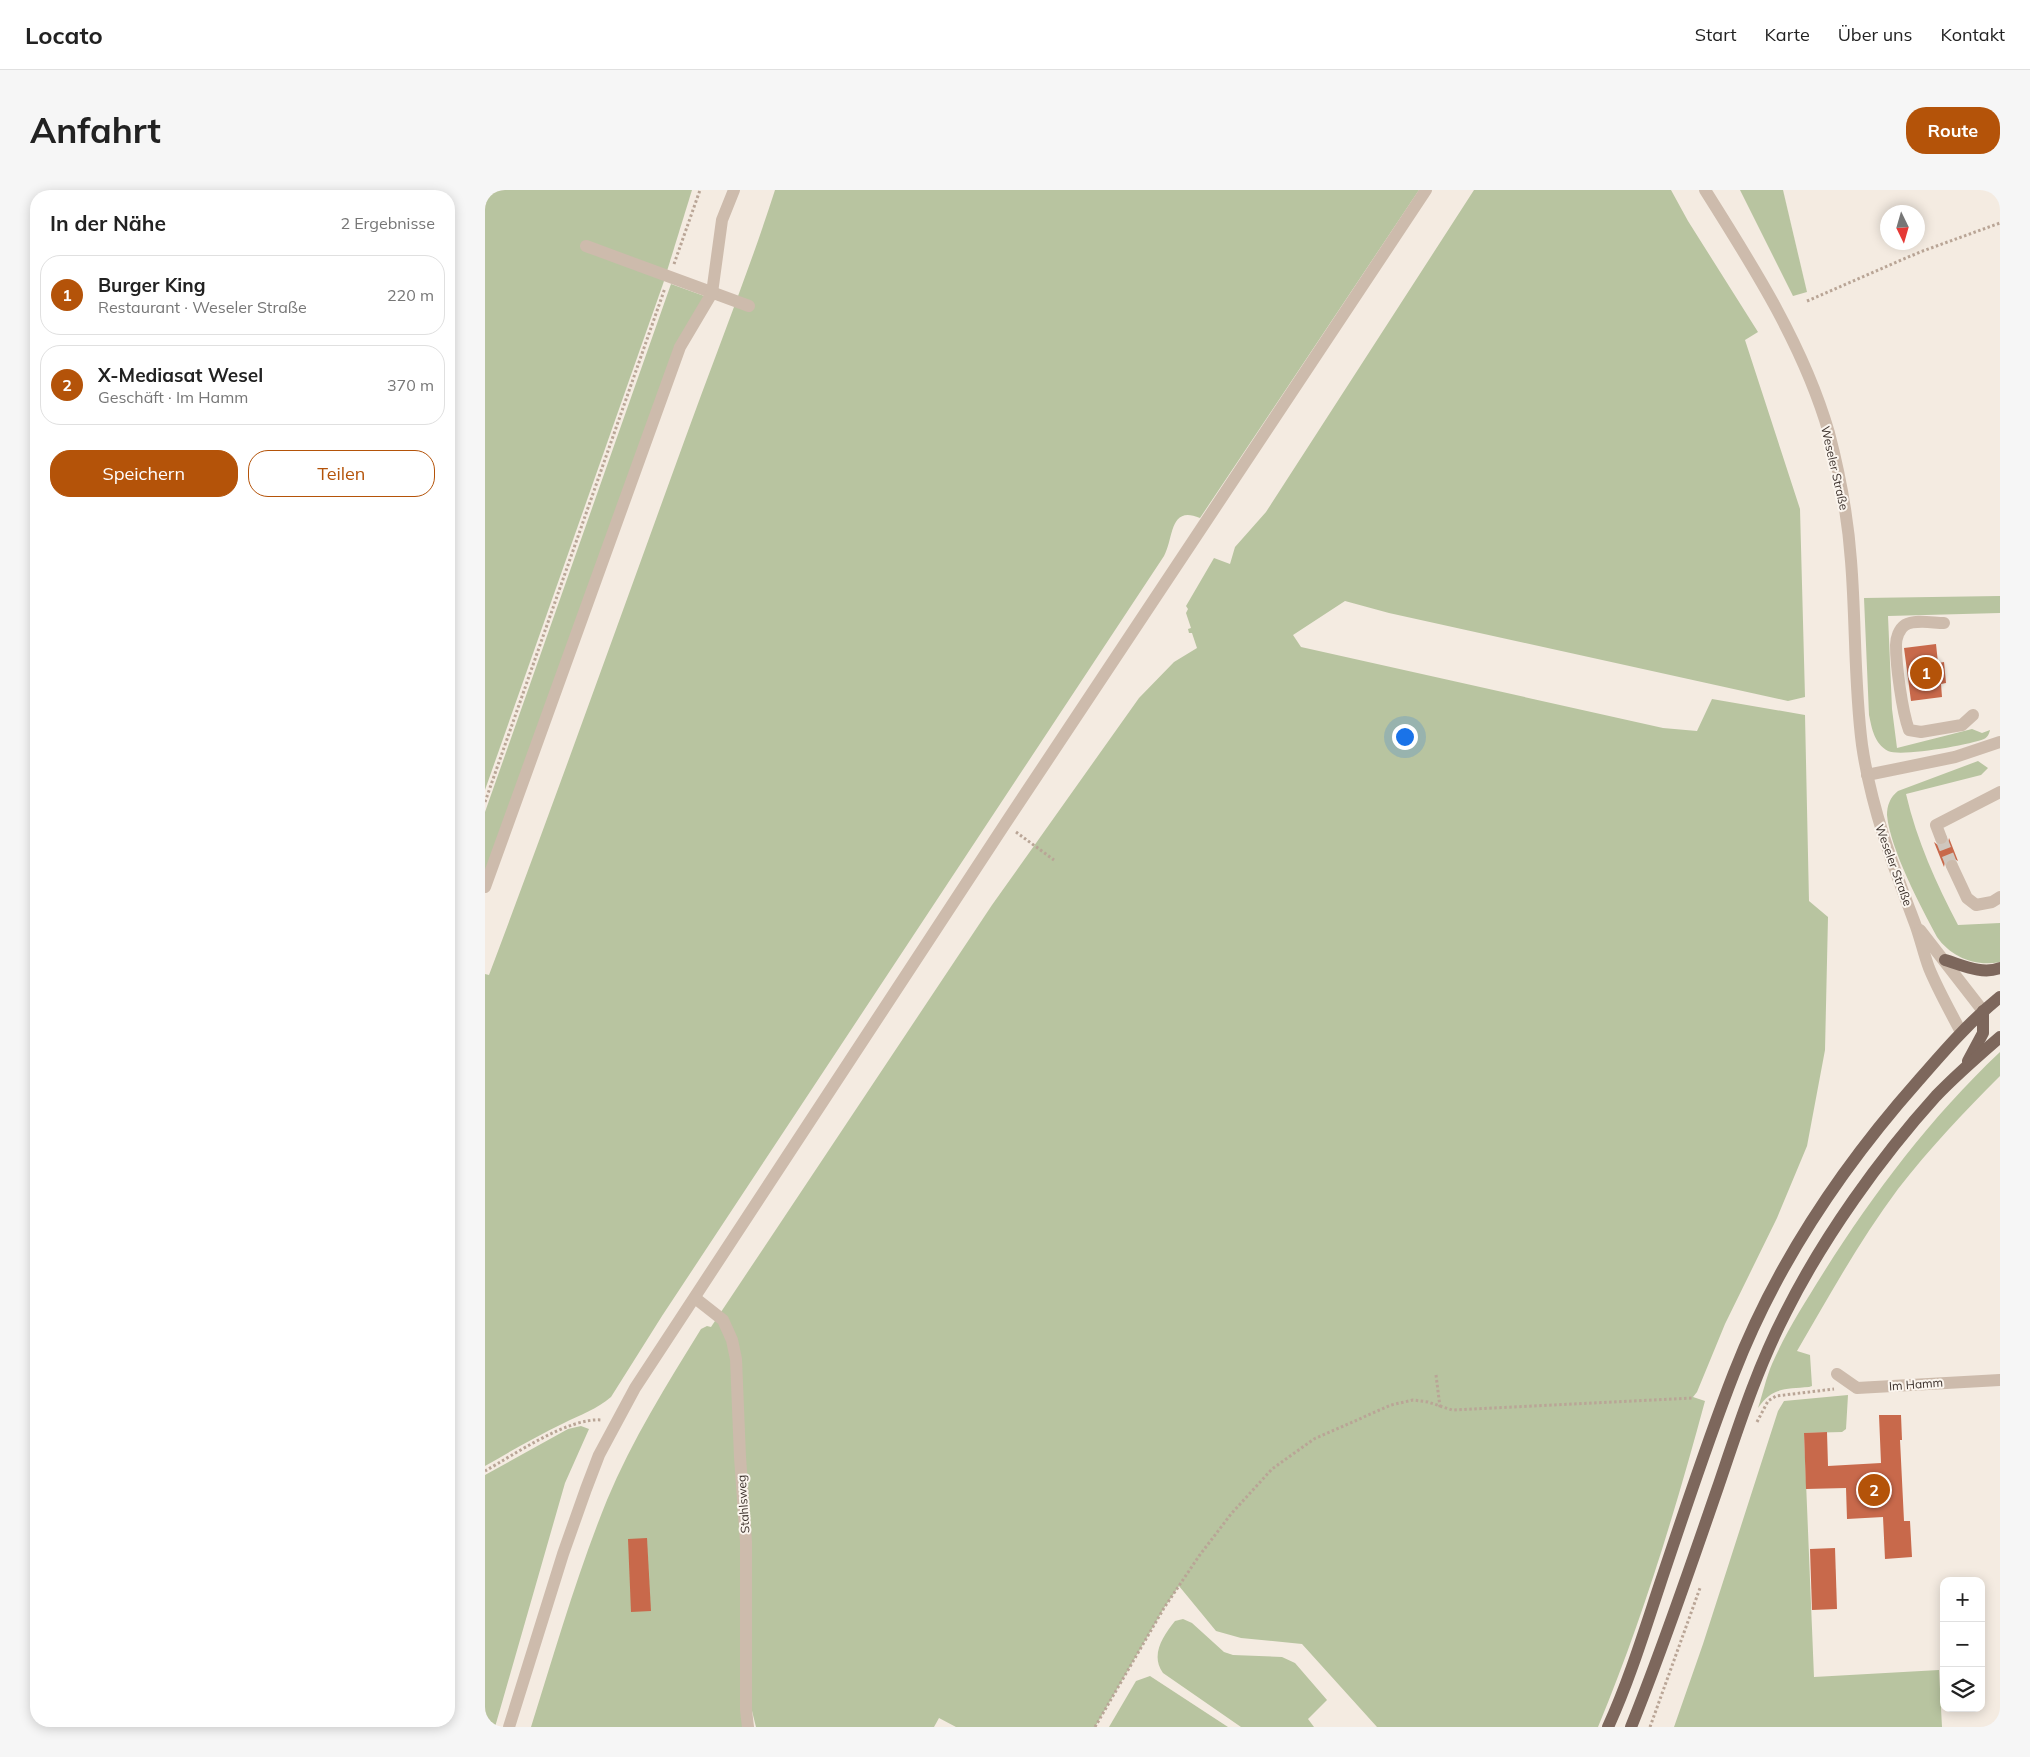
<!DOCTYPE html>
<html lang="de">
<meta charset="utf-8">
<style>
:root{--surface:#fff;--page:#f6f6f6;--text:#222;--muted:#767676;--line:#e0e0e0;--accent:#b45309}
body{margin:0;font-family:Mulish,sans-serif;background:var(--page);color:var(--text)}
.controls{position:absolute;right:15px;bottom:15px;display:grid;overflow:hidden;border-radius:10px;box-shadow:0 2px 12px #0003}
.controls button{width:45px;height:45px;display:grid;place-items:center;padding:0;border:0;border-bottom:1px solid var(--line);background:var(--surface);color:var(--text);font:25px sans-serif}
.compass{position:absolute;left:1395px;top:15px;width:45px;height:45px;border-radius:50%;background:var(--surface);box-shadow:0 2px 12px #0003;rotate:175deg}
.you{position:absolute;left:919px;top:546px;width:18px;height:18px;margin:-12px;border:4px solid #fff;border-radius:50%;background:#1a73e8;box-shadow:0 0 0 8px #1a73e833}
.badge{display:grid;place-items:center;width:32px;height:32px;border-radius:50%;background:var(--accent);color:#fff;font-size:16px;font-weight:700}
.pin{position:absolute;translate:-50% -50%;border:2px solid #fff;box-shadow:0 1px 5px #0006}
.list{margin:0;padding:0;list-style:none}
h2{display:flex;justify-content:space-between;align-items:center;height:65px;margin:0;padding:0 20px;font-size:21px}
h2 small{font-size:16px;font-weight:400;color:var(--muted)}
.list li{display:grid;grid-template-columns:32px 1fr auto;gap:15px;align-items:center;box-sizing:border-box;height:80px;margin:0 10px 10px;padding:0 10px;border:1px solid var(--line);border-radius:20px}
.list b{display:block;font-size:19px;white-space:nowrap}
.list p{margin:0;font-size:16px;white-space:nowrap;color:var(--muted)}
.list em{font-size:16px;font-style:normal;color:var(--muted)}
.actions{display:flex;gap:10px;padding:15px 20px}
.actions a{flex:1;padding:11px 0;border:1px solid var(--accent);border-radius:20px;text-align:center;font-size:18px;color:var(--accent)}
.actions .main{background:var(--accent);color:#fff}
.icon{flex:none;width:28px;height:28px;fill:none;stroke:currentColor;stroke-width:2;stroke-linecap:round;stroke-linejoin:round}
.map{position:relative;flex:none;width:1515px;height:1537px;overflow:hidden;border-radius:20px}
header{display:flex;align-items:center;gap:30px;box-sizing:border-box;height:70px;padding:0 25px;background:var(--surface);border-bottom:1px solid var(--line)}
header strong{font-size:24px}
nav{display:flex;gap:28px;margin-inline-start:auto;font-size:18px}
.intro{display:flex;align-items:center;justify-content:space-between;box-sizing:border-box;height:120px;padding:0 30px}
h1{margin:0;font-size:35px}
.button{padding:12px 22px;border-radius:20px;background:var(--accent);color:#fff;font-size:18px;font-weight:700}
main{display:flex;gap:30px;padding:0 30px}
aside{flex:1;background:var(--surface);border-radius:20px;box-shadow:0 2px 12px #0003}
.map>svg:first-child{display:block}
.green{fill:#b8c4a0}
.building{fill:#c8694b}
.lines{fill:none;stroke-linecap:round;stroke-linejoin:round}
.minor-tunnel{stroke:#cfc6bd;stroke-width:12;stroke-dasharray:12 6;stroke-linecap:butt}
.path{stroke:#b9a596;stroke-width:3;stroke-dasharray:2.5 2.5;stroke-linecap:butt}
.minor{stroke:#cdbbac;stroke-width:12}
.major{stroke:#7d675c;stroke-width:12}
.labels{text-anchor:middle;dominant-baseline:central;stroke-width:4;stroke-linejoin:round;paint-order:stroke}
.street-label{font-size:12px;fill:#3b302b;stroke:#fbf5ee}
</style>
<header>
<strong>Locato</strong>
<nav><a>Start</a><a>Karte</a><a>Über uns</a><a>Kontakt</a></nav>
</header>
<div class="intro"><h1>Anfahrt</h1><a class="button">Route</a></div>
<main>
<aside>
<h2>In der Nähe<small>2 Ergebnisse</small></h2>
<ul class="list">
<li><span class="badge">1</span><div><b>Burger King</b><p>Restaurant · Weseler Straße</p></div><em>220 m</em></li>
<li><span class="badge">2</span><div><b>X-Mediasat Wesel</b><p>Geschäft · Im Hamm</p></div><em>370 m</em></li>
</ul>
<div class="actions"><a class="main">Speichern</a><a>Teilen</a></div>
</aside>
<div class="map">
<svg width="1515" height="1537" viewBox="0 0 1515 1537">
<rect width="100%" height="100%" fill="#f4ebe1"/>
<g class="green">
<polygon points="0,0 207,0 178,94 0,600"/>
<path d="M290,0H934L715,328C684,315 689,348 679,366L177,1126L126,1207C112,1219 95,1225 79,1233C52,1246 26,1261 0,1276V784L4,785C71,607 135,428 200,249C230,166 263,84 290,0Z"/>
<path d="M989,0H1186L1203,31L1273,142L1260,150L1315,319L1320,507L1303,511L904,423L860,411L808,445L816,457L1178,538L1212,541L1227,509L1320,525L1324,711L1343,727L1340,860L1322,956L1292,1028L1240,1134L1212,1202L1208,1207L1220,1211C1190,1322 1157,1431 1113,1537H892L817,1454L756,1448L731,1441L694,1396L679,1418L610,1537H471L454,1528L449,1537H271L266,1517L255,1427V1516L259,1537H46C70,1461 92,1384 122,1310C147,1250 182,1194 216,1139L222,1136L226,1137L507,715L654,508L689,472L712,458L707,443H704L703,439L706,438L701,423L703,419L701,416L729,368L745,374L750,357L781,322Z"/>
<polygon points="1255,0 1298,0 1322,102 1308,106"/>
<polygon points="186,94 222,107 212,120 0,684 0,622"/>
<path d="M1515,406V423L1403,426L1407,519L1412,558L1487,539L1497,543L1505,540C1504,544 1503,547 1499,549C1484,555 1416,567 1403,561C1389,553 1387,539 1384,525L1379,408Z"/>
<path d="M1493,571L1503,578L1496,585L1421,604C1432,651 1451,693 1473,735L1515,733V772C1490,777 1466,767 1452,747C1436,717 1405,659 1402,625C1402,616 1405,607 1413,601Z"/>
<path d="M1515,862V886C1479,922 1444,959 1413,999C1375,1050 1344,1106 1312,1161L1325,1165L1327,1196L1324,1197C1301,1199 1287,1197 1273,1218C1278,1203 1281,1188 1287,1174C1301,1142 1319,1114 1337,1085C1388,1004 1445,928 1515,862Z"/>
<polygon points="1363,1205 1361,1239 1357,1242 1319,1243 1329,1487 1454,1480 1457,1537 1189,1537 1218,1454 1293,1221 1299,1211"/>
<polygon points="96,1236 104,1239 80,1293 10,1537 0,1537 0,1285 83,1239"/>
<path d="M698,1429L707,1433L739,1462L748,1465L797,1467L810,1473L842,1510L823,1529L829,1537H756L678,1483C665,1465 678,1446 690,1431Z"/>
<polygon points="665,1486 743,1537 624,1537 651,1491"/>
</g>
<g class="building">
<polygon points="1451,454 1453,473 1459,472 1461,493 1456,494 1457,507 1426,511 1419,458"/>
<polygon points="1464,648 1473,671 1468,668 1464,668 1460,672 1459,677 1449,652 1454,656 1458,656 1463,653"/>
<polygon points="1394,1225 1416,1225 1417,1250 1415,1250 1419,1331 1425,1331 1427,1367 1400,1369 1398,1327 1362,1329 1361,1298 1321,1299 1319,1243 1342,1242 1343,1276 1396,1273"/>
<polygon points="162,1348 166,1421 146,1422 143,1349"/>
<polygon points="1350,1358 1352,1419 1327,1420 1325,1359"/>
</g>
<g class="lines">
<polyline class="minor-tunnel" points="1456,648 1467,676"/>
<g class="path">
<polyline points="189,74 215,0"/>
<polyline points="1322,111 1435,62 1515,33"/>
<polyline points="0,612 180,98"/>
<polyline points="531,642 569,670"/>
<polyline points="951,1185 955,1217"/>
<polyline points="1272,1232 1283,1211 1291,1206 1349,1199"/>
<path d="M0,1281C30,1264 84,1227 117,1230"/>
<polyline points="610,1537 679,1418 714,1366 746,1324 787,1279 829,1249 906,1215 928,1210 943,1212 967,1220 1207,1208"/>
<polyline points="1165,1537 1215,1398"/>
</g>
<g class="minor">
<path d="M1220,0C1268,76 1319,156 1344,243C1355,285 1363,328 1366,371C1371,432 1369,494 1377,555C1386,617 1407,673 1429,731C1435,746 1438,762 1444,778C1453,800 1465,821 1476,842"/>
<polyline points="101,56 264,116"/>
<path d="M1459,433C1448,433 1430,429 1420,435C1414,439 1411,448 1411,455C1411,476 1417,521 1424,540L1436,542L1477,535L1488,525"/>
<polyline points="1382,585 1470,567 1515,552"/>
<polyline points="1456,648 1451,635 1515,602"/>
<polyline points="1467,676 1482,708 1491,715 1507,712 1515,707"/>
<polyline points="0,697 195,157 227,103 237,30 249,0"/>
<polyline points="1435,740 1498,821"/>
<polyline points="210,1108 238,1130 247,1150 251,1169 255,1267 261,1352 261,1520 263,1537"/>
<polyline points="1352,1184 1372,1198 1515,1190"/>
<polyline points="24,1537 78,1364 101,1299 114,1265 150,1198 520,634 941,0"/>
</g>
<g class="major">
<path d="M1460,770C1477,775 1497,785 1515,778"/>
<polyline points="1483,871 1498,843 1498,821"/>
<path d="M1123,1537C1144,1491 1159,1442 1175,1394C1199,1323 1222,1252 1249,1183C1291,1075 1356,978 1433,891C1459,861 1484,832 1515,807"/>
<path d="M1146,1537C1178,1458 1205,1378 1233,1297C1253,1238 1272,1178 1301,1122C1338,1048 1395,968 1451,906C1471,885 1493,866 1515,847"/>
</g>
</g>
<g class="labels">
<g class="street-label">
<text transform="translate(1350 278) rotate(77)">Weseler Straße</text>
<text transform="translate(1409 675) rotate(70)">Weseler Straße</text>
<text transform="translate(1431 1194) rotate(-4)">Im Hamm</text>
<text transform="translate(258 1314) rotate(-94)">Stahlsweg</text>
</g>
</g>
</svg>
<div class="controls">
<button>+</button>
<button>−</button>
<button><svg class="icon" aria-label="layers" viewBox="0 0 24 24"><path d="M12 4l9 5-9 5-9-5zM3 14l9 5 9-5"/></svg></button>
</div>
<svg class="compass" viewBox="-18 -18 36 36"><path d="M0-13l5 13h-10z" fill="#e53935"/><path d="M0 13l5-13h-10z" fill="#767676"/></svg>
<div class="you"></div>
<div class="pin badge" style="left:1441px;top:483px">1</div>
<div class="pin badge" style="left:1389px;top:1300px">2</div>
</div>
</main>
